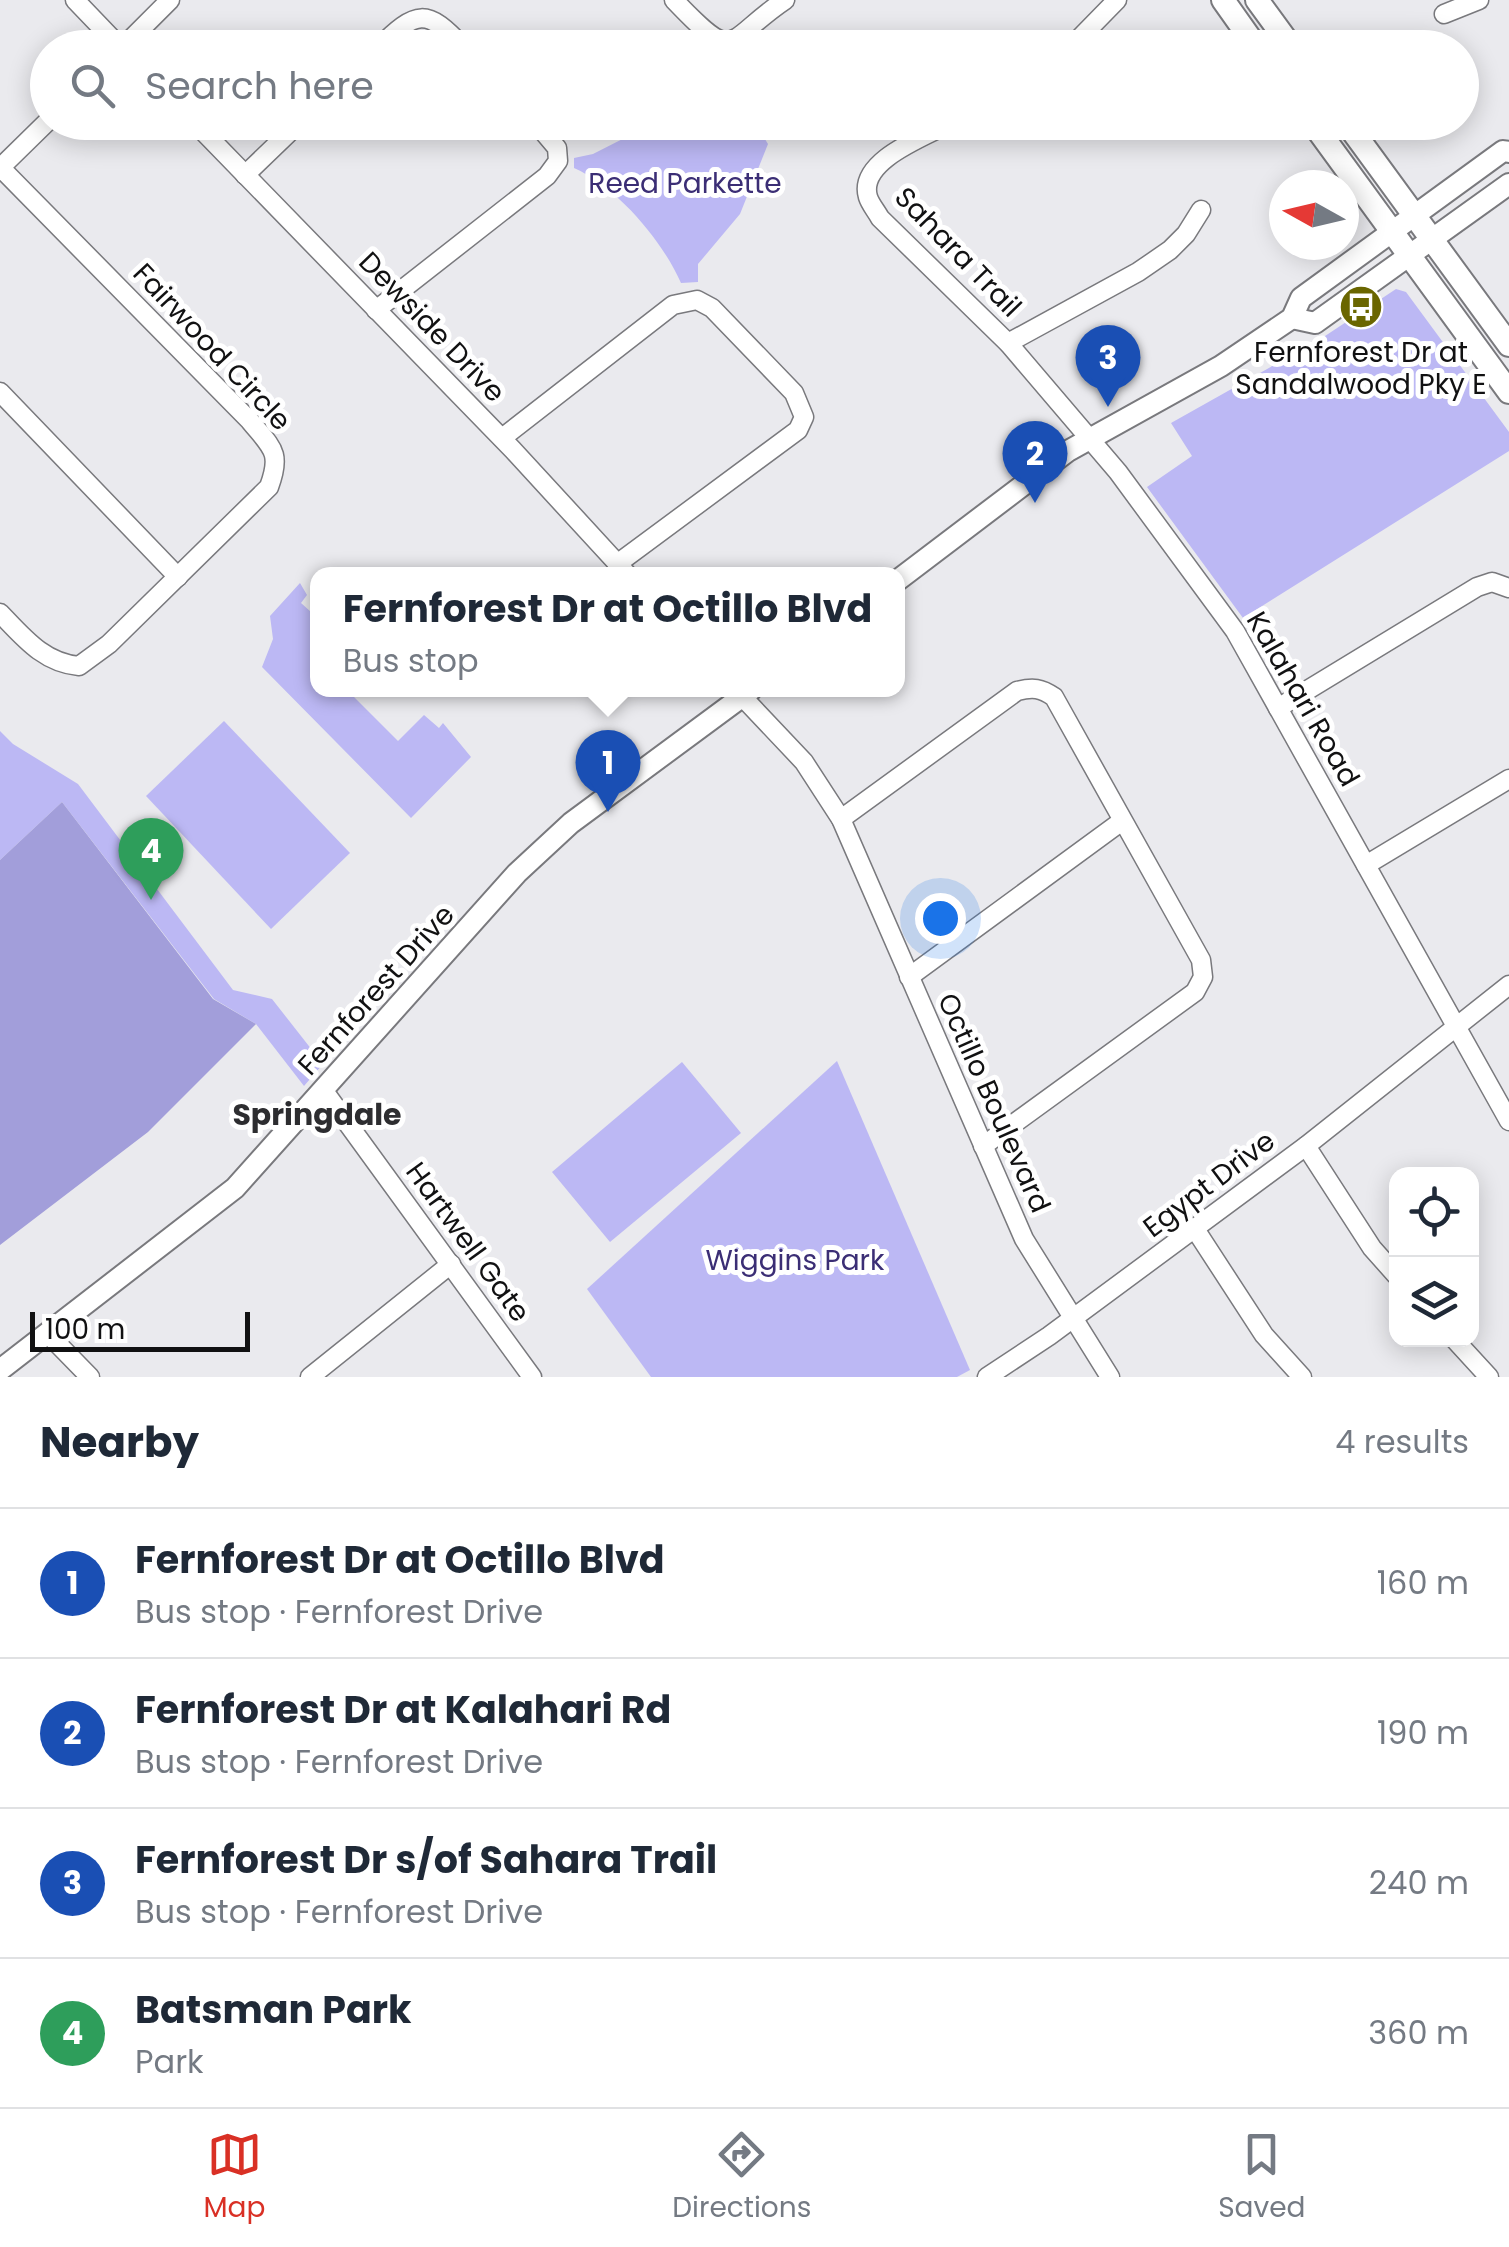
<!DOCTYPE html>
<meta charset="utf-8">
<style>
:root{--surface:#fff;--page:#f2f2f3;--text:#1f2937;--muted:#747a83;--line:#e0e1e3;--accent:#d93025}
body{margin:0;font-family:Poppins,sans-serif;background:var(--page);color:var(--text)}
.controls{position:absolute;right:30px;bottom:30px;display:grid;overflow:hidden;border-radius:20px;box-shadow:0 5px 25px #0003}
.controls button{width:90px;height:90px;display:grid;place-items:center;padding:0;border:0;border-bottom:2px solid var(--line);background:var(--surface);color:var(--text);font:50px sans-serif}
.compass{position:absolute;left:1269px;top:170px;width:90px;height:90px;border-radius:50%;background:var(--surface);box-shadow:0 5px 25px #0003;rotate:278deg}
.scale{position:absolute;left:30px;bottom:25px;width:220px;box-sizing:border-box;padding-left:10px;border:5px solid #111112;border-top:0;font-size:28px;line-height:35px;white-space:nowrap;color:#111112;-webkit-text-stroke:8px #fff;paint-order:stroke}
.you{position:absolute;left:940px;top:918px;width:35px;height:35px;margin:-25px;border:8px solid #fff;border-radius:50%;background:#1a73e8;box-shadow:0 0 0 15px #1a73e833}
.badge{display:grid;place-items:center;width:65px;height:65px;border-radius:50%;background:var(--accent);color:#fff;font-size:32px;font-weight:700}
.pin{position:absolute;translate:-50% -82px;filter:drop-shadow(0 2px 5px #0008)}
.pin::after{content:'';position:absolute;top:52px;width:35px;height:30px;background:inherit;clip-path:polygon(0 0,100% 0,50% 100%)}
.popup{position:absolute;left:310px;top:567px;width:595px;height:130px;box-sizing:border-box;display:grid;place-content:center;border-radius:20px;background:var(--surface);filter:drop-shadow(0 2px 8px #0005);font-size:32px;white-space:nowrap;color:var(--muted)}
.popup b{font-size:38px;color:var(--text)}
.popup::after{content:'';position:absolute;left:50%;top:100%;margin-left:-20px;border:20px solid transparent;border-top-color:var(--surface)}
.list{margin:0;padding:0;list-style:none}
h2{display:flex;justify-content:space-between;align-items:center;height:130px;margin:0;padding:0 40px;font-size:42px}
h2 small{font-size:32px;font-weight:400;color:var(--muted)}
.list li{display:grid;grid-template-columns:65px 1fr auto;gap:30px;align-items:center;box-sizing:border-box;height:150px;padding:0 40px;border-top:2px solid var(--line)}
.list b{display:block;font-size:38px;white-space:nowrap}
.list p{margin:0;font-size:32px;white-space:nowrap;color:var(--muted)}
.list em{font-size:32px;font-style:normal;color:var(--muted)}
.icon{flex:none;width:55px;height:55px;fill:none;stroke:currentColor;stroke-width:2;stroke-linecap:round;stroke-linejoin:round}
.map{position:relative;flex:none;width:1509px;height:1377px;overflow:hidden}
.search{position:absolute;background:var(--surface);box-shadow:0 5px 25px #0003;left:30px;right:30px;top:30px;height:110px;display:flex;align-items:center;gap:25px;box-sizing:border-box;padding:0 35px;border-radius:55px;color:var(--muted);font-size:38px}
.sheet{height:730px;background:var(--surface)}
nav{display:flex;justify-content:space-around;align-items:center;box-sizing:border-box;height:140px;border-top:2px solid var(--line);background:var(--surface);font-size:28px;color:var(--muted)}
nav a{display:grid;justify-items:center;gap:5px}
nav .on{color:var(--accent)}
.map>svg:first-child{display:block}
.green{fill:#bcb8f4}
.forest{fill:#a29eda}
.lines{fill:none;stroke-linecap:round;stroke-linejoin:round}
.minor-casing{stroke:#79797d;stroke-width:21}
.tertiary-casing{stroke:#79797d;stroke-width:24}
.secondary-casing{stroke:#79797d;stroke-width:26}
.minor{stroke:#fff;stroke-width:18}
.tertiary{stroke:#fff;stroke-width:20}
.secondary{stroke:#fff;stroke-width:22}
.labels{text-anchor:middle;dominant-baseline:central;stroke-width:10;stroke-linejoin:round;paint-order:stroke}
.park-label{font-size:28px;fill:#3b2e75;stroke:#fff}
.street-label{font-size:28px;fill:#111112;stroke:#fff}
.poi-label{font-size:28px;fill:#111112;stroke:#fff}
.neighbourhood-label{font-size:30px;font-weight:bold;fill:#2d2d30;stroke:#fff}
</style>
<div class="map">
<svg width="1509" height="1377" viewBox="0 0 1509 1377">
<rect width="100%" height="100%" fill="#eaeaee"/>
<g class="green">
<path d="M654,123H755L768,144L740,214L698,264V282L681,283C662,240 617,187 574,168V158L593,154Z"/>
<polygon points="1396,289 1406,292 1509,432 1509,451 1243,618 1147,487 1192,456 1171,423 1322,338"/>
<polygon points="300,583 307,595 301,603 311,612 318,606 318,690 347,690 398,741 424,715 439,728 443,723 471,757 411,818 262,667 273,639 270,616"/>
<polygon points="224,721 350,853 271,929 146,796"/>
<polygon points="0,731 13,744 78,784 233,990 272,999 323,1064 304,1086 256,1024 214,999 62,802 0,860"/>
<polygon points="837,1061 970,1370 957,1377 651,1377 587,1289"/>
<polygon points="682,1062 741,1133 610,1242 552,1172"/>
</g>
<polygon class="forest" points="62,802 213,999 256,1024 148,1132 0,1245 0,860"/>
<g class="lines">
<g class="minor-casing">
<g id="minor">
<polyline points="75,0 121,48"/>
<path d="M674,0C738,67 724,41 785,0"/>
<polyline points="1444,14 1479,0"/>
<polyline points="122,48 170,0"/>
<path d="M378,48C417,10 426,7 464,48"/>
<polyline points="1070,48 1117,0"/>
<polyline points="194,122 513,450 627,574"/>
<path d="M952,122C927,136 857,160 868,197C870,204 877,212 880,218L1008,343L1118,472L1235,631L1509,1121"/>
<path d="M0,167L250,421C272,448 282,452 269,487L109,644L79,666C44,663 24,638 0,613"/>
<polyline points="0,168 48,121"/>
<polyline points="245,175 300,122"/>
<polyline points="376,310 547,176 558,161 557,148 535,122"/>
<polyline points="1008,343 1138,272 1170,250 1186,234 1201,210"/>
<polyline points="0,392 178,577"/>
<polyline points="502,438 673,305 697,300 712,308 794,393 804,417 798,430 617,564"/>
<polyline points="736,690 804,762 841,819 1024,1239 1110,1377"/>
<polyline points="1278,708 1477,587 1492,582 1509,588"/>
<path d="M841,819L1017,691C1033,687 1041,688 1054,697L1201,960L1203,977L1195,992L983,1146"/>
<polyline points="1366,865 1509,779"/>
<polyline points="909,977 1122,821"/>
<polyline points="324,1091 532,1377"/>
<polyline points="1306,1146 1372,1248 1396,1275"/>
<polyline points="1195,1229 1264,1335 1302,1377"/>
<polyline points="48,1334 90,1377"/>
<polyline points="1455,1340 1489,1377"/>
<polyline points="310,1377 451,1264"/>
<polyline points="987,1377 1049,1336 1306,1146 1509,985"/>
</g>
</g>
<g class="tertiary-casing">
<g id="tertiary">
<polyline points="1292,318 1315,323 1509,184"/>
<polyline points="898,580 1068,451 1221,366 1292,318 1301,298 1503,151 1509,152"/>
<polyline points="0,1370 235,1188 517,873 571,823 751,690"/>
</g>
</g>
<g class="secondary-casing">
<g id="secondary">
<polyline points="1223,0 1257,48"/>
<polyline points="1257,0 1292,48"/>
<polyline points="1312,122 1509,392"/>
<polyline points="1346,122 1509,345"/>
</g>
</g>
<use href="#minor" class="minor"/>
<use href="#tertiary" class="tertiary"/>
<use href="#secondary" class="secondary"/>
</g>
<defs>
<g id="bus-disc" transform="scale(2.25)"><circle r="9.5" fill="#6a6600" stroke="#fff"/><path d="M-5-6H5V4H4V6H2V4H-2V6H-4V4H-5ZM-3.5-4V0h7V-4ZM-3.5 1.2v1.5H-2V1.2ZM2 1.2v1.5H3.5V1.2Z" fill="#fff"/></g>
</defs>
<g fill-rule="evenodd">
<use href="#bus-disc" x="1361" y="307"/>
</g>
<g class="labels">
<g class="park-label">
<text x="685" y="183">Reed Parkette</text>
<text x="795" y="1260">Wiggins Park</text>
</g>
<g class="street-label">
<text transform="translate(958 252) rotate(46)">Sahara Trail</text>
<text transform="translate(432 327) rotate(46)">Dewside Drive</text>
<text transform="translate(212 347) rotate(47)">Fairwood Circle</text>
<text transform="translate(1303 699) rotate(60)">Kalahari Road</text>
<text transform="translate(376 990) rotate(-48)">Fernforest Drive</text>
<text transform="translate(994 1103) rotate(66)">Octillo Boulevard</text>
<text transform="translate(1209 1184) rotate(-37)">Egypt Drive</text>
<text transform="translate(468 1242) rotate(54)">Hartwell Gate</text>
</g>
<g class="poi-label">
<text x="1361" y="352">Fernforest Dr at<tspan x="1361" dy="32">Sandalwood Pky E</tspan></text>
</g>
<g class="neighbourhood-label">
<text x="317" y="1114">Springdale</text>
</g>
</g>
</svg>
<div class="controls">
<button><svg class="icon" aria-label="locate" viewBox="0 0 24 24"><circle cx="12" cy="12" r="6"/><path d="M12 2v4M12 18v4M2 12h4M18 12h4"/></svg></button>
<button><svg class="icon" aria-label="layers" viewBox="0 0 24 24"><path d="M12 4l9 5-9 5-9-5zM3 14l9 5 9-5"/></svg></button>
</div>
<svg class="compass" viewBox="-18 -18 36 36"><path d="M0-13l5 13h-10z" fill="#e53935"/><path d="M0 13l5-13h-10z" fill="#747a83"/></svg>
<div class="scale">100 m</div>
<div class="you"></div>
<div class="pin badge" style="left:608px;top:812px;background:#1a4fb4">1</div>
<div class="popup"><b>Fernforest Dr at Octillo Blvd</b>Bus stop</div>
<div class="pin badge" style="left:1035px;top:503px;background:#1a4fb4">2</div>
<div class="pin badge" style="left:1108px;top:407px;background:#1a4fb4">3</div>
<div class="pin badge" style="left:151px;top:900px;background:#2e9e5b">4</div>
<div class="search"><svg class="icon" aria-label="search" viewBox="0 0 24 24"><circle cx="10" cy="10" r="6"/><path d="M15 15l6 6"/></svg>Search here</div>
</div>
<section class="sheet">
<h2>Nearby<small>4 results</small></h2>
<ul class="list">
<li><span class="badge" style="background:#1a4fb4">1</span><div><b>Fernforest Dr at Octillo Blvd</b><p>Bus stop · Fernforest Drive</p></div><em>160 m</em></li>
<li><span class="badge" style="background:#1a4fb4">2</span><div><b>Fernforest Dr at Kalahari Rd</b><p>Bus stop · Fernforest Drive</p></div><em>190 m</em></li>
<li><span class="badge" style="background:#1a4fb4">3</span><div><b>Fernforest Dr s/of Sahara Trail</b><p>Bus stop · Fernforest Drive</p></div><em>240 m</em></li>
<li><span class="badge" style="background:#2e9e5b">4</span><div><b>Batsman Park</b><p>Park</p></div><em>360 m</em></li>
</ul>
</section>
<nav>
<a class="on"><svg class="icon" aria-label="map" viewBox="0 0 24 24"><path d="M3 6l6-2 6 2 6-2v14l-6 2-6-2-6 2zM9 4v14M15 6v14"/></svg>Map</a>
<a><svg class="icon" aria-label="directions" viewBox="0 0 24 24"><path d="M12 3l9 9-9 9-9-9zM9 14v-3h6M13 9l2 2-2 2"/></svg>Directions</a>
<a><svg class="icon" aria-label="saved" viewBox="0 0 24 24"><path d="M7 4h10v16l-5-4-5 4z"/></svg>Saved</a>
</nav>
